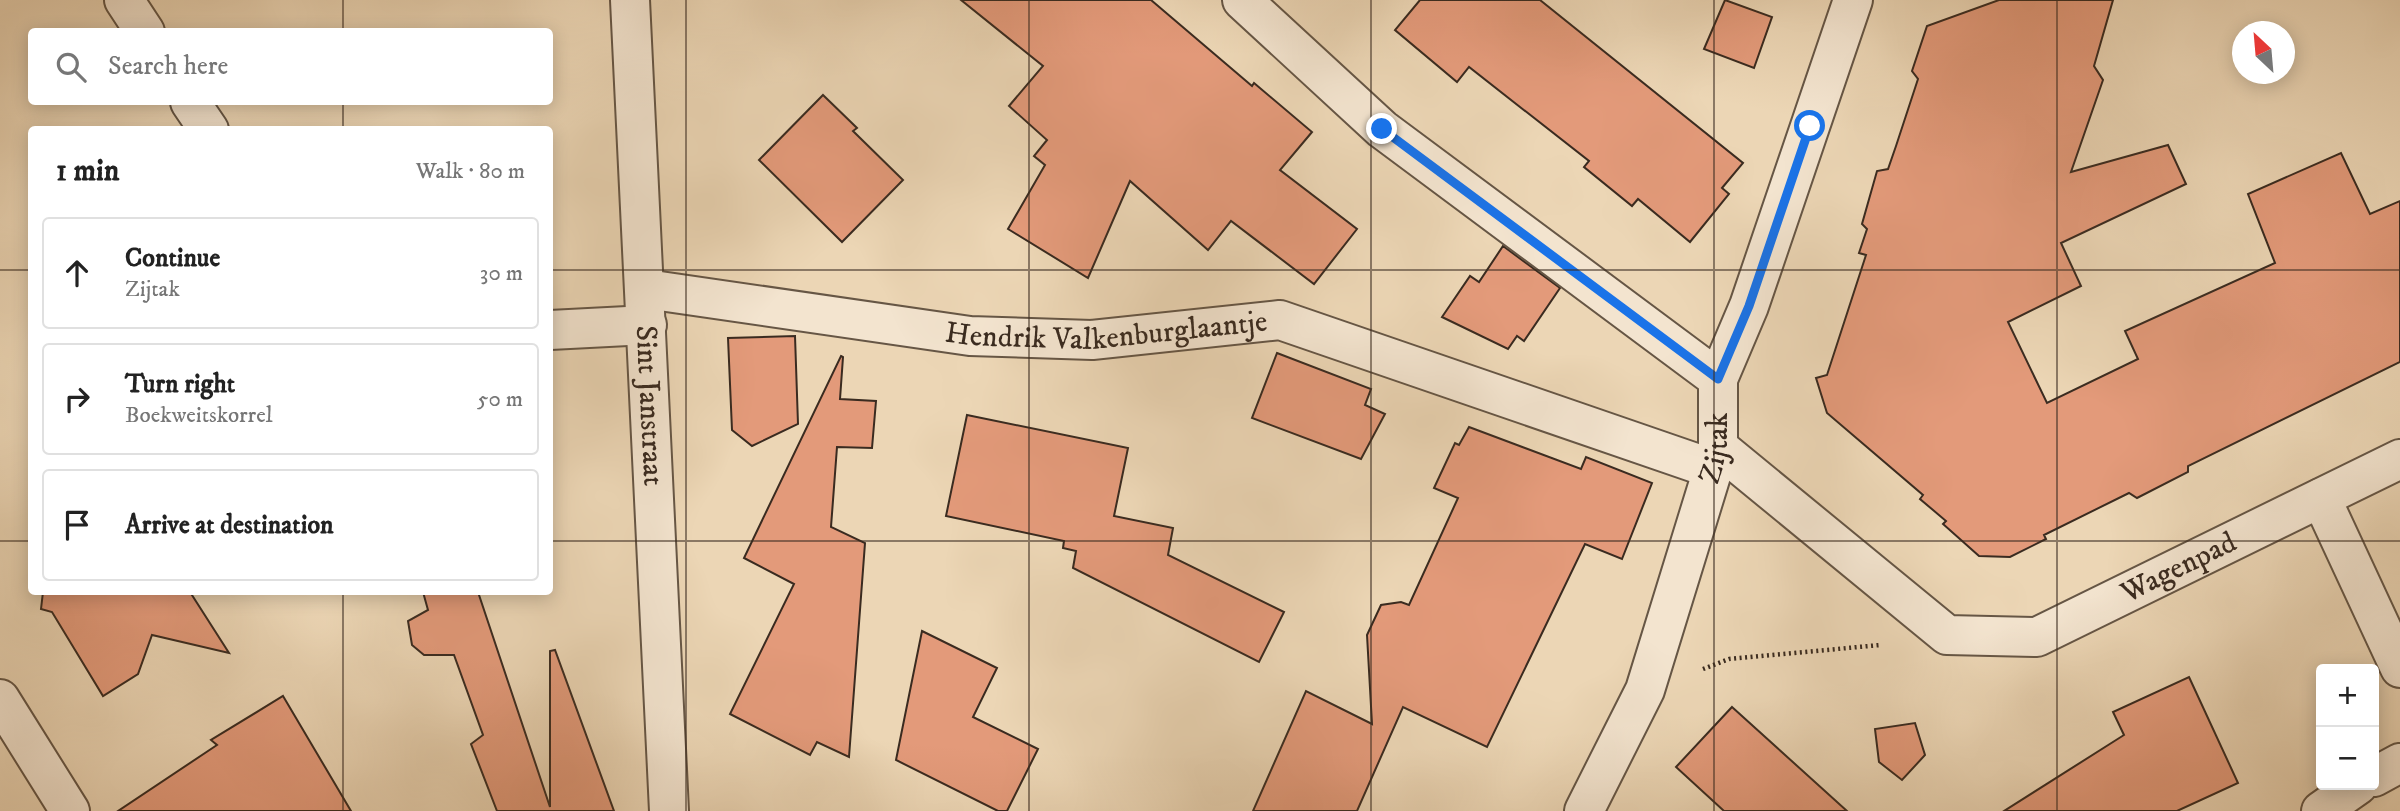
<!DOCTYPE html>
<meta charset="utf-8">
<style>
:root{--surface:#fff;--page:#f2f2f2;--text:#222;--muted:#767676;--line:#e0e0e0}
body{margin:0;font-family:"IM FELL DW Pica",serif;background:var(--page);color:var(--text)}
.controls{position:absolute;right:21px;bottom:21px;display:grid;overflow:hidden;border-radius:7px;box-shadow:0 4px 18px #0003}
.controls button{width:63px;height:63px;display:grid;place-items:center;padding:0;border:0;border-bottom:2px solid var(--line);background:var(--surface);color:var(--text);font:35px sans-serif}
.compass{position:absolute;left:2232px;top:21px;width:63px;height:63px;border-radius:50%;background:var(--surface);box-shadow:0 4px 18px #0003;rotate:334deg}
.stop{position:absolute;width:21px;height:21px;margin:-16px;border:5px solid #1a73e8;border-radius:50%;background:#fff}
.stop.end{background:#1a73e8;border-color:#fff;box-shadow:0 2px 7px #0008}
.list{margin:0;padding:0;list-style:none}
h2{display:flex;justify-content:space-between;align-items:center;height:91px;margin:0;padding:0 28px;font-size:30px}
h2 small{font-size:23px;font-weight:400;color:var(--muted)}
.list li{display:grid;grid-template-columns:46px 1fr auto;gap:21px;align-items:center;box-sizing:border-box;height:112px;margin:0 14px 14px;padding:0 14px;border:2px solid var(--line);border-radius:7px}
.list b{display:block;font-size:26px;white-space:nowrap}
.list p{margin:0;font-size:23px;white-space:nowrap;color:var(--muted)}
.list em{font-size:23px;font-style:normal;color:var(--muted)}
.icon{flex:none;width:38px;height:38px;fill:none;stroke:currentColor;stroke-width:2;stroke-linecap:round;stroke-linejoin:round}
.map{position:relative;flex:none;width:2400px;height:811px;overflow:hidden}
.search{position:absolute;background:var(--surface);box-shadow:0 4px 18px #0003;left:28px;top:28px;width:525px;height:77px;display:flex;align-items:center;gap:18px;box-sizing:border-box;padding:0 24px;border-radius:7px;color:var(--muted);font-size:26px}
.panel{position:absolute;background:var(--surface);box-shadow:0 4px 18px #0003;left:28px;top:126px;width:525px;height:469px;border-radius:7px}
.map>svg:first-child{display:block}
.building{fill:#e39a7a;stroke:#3a2b20;stroke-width:2}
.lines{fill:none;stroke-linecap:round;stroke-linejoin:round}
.minor-casing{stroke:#665645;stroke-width:42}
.path{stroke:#3a2b20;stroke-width:4.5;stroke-dasharray:2 3.5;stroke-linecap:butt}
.minor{stroke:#f3e4cf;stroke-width:38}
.route{stroke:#1a73e8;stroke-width:9}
.grid{fill:none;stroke:#3a2b20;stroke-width:2;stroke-opacity:0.55}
.labels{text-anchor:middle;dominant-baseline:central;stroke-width:6;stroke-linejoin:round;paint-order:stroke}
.street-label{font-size:30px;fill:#3a2b20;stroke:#f3e4cf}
</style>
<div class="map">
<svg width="2400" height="811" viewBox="0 0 2400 811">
<rect width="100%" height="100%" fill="#ecd6b5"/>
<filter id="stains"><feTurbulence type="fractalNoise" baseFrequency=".00286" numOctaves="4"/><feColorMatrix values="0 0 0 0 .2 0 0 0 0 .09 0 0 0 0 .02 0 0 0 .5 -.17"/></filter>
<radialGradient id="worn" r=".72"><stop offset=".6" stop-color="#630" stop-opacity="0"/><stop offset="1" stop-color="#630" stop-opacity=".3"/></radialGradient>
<g class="building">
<polygon points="961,0 1151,0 1252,86 1254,83 1312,132 1280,170 1357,229 1314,284 1231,221 1208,250 1130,181 1088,278 1008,229 1045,165 1034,156 1047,140 1009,106 1043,66"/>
<polygon points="1420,0 1540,0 1743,163 1722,188 1729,194 1690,242 1638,199 1632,206 1584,167 1589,161 1469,67 1457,82 1395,30"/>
<polygon points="1725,0 1772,17 1754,68 1704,49"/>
<polygon points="1999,0 2113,0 2094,66 2103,80 2071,172 2168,145 2186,184 2061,243 2081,286 2008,322 2047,403 2138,359 2125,331 2275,263 2248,194 2341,153 2370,214 2400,201 2400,362 2188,466 2188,472 2137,498 2129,493 2044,535 2046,539 2010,557 1979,556 1943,524 1946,521 1920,499 1923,495 1827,413 1816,378 1827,375 1866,255 1859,253 1867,229 1862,224 1877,171 1888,169 1896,146 1918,79 1912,71 1927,26"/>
<polygon points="823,95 857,128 853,131 903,180 842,242 759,160"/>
<polygon points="1503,246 1560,288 1524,341 1517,336 1508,349 1442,317 1470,276 1479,282"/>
<polygon points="795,336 798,424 752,446 732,430 728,338"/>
<polygon points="1277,353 1371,389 1365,405 1385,414 1361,459 1252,418"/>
<polygon points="841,356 843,357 840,399 876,401 872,448 837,447 831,527 865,543 849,757 817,742 810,755 730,714 794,584 744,558"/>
<polygon points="967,415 1128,448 1114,516 1173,528 1168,555 1284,612 1259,662 1073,568 1076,551 1063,548 1064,541 946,516"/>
<polygon points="1469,427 1581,469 1586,457 1652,483 1622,559 1585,544 1487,747 1403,707 1357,811 1253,811 1306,691 1372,724 1367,635 1381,605 1401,602 1409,605 1458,498 1434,488 1455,443 1459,445"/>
<polygon points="43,592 190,592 229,653 152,635 138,674 103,696 52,612 41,609"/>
<polygon points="423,592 478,592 550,807 550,651 555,650 614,811 497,811 471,744 483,735 454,655 424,655 412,645 408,621 428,610"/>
<polygon points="922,631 997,668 973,717 1038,749 1007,811 998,811 896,760"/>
<polygon points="2189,677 2238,783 2177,811 2004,811 2124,735 2113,712"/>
<polygon points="283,696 351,811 118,811 217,745 211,740"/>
<polygon points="1732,707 1847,811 1724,811 1676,767"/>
<polygon points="1915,723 1925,755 1902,780 1879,762 1875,729"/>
</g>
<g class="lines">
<g class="minor-casing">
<g id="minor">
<polyline points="124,0 145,32"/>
<path id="s1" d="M630,0L669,811"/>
<polyline points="1242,0 1382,129 1718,379"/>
<polyline points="190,102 209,130"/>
<path id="s2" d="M646,289L970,336L1092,340L1280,320L1713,469"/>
<polyline points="550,330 647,325"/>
<path id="s3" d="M1718,447L1947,635L2037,637L2400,459"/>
<polyline points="2321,498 2400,668"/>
<polyline points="0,699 70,811"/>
<polyline points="2374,777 2400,763"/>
<path id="s4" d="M1584,811L1645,690L1713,469L1718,447V379L1749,306L1853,0"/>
<polyline points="2321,811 2358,785"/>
</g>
</g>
<polyline class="path" points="1703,669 1729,659 1880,645"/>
<use href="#minor" class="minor"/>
</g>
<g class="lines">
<polyline class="route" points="1382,129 1718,379 1749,306 1810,126"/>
</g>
<path class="grid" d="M343,0V32M686,0V811M1029,0V811M1371,0V811M1714,0V811M2057,0V811M343,102V130M0,270H32M550,270H2400M0,541H32M550,541H2400M343,592V811"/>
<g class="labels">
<g class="street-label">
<text stroke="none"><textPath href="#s2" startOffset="464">Hendrik Valkenburglaantje</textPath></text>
<text stroke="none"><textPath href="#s1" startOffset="406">Sint Janstraat</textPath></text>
<text stroke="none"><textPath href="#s4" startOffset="388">Zijtak</textPath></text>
<text stroke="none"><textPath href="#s3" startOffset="544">Wagenpad</textPath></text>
</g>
</g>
<rect width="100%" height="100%" filter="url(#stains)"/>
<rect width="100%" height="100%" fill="url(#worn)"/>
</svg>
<div class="controls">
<button>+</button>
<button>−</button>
</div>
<svg class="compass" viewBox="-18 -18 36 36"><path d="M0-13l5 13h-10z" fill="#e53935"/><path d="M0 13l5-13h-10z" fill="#767676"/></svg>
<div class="stop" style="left:1810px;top:126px"></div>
<div class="stop end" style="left:1382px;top:129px"></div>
<div class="search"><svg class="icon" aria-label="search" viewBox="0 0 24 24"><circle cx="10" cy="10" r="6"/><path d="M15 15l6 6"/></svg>Search here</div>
<section class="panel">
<h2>1 min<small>Walk · 80 m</small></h2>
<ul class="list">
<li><svg class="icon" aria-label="ahead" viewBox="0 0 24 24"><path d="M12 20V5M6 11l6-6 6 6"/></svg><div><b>Continue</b><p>Zijtak</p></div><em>30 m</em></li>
<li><svg class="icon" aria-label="right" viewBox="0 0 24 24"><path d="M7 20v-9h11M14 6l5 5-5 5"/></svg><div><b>Turn right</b><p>Boekweitskorrel</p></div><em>50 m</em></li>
<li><svg class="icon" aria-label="arrive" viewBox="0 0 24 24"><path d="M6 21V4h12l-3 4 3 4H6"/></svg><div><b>Arrive at destination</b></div></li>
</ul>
</section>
</div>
